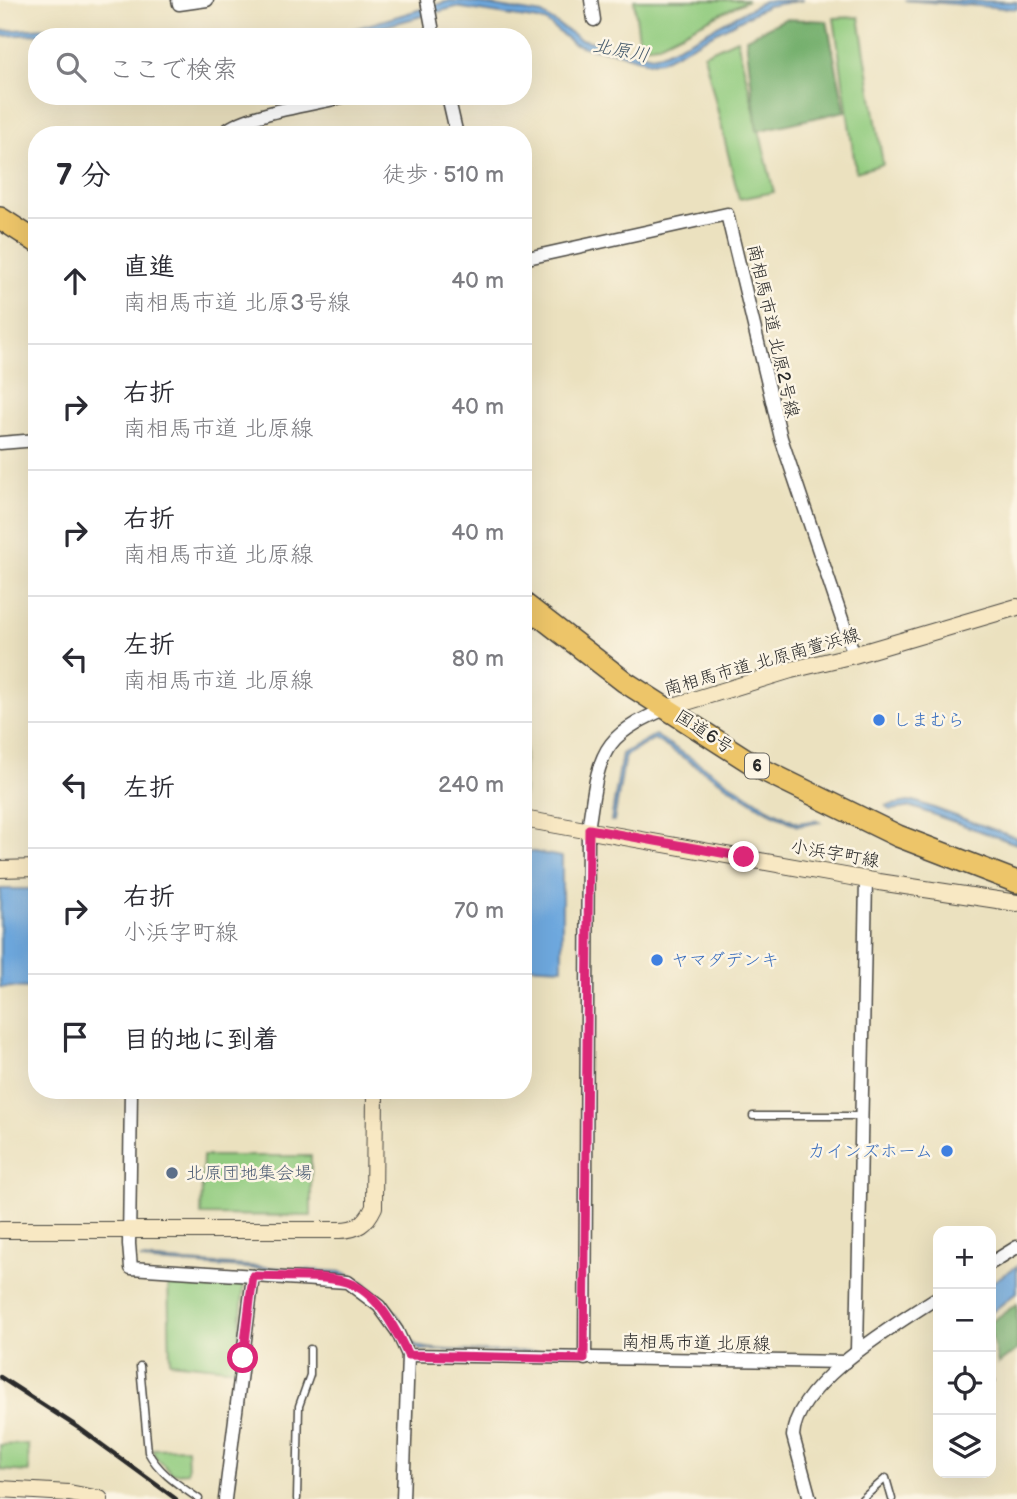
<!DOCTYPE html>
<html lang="ja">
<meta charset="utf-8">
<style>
:root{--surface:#fff;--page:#f2f2f3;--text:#2b2b33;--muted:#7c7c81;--line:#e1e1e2}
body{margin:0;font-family:"Balsamiq Sans","Klee One",sans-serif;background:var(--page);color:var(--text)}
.controls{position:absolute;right:21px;bottom:21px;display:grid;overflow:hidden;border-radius:14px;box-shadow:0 7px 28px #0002}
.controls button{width:63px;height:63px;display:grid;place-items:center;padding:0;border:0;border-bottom:2px solid var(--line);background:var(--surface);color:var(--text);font:35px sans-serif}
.stop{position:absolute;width:21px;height:21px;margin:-16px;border:5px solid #db2777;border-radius:50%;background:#fff}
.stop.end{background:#db2777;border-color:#fff;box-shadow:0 2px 7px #0008}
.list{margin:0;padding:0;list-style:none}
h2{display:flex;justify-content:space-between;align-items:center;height:91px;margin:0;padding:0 28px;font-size:30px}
h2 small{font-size:23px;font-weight:400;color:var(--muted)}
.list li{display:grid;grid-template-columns:46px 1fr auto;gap:21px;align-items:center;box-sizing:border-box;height:126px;padding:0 28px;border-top:2px solid var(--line)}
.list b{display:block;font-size:26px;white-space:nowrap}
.list p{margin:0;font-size:23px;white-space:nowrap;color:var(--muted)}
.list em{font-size:23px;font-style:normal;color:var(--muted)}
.icon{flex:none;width:38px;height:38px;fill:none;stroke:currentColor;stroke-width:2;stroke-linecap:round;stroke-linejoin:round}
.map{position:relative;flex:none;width:1017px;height:1499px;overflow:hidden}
.search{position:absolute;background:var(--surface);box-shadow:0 7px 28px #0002;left:28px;top:28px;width:504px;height:77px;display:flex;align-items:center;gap:18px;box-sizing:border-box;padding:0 24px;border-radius:28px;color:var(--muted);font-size:26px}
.panel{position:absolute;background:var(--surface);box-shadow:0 7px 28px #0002;left:28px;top:126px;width:504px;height:973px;border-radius:28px}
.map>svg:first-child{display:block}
.green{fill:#93cc80;stroke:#5f7c56;stroke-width:2}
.forest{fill:#76b06e;stroke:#506e4c;stroke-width:2}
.water{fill:#6ea8de;stroke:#4c6a84;stroke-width:2}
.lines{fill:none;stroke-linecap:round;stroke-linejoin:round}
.lane-casing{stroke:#484641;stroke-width:9}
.street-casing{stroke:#484641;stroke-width:15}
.secondary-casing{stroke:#484641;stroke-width:18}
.highway-casing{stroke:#484641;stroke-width:24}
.lane{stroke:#fff;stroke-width:6}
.street{stroke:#fff;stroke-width:12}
.secondary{stroke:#f8e8c3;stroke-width:16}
.highway{stroke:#edc569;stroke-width:21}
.rail{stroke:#2b2b2b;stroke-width:4.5}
.route{stroke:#db2777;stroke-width:9}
.shop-dot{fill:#3f7fe0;stroke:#fcf5e5;stroke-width:2.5}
.service-dot{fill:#5c6f8a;stroke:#fcf5e5;stroke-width:2.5}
.labels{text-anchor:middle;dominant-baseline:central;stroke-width:5;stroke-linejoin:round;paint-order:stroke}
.shield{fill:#fcf5e5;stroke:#6a6863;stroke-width:2}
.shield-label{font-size:16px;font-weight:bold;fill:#2b2b2b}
.street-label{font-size:18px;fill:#2b2b2b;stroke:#fcf5e5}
.shop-label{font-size:18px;fill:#366cbe;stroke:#fcf5e5;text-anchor:start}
.service-label{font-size:18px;fill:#4e5e75;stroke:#fcf5e5;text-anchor:start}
.water-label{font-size:19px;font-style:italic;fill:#42576a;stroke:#fcf5e5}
</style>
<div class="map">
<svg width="1017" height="1499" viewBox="0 0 1017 1499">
<rect width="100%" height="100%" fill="#fcf5e5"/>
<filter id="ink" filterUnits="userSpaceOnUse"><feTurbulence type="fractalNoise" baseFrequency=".0143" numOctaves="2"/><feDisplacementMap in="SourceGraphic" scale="14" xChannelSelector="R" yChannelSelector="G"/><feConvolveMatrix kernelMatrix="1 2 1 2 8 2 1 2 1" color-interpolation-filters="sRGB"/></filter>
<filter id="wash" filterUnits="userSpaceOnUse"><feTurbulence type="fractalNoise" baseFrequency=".00686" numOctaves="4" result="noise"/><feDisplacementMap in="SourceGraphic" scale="28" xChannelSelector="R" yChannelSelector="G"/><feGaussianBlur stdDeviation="1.57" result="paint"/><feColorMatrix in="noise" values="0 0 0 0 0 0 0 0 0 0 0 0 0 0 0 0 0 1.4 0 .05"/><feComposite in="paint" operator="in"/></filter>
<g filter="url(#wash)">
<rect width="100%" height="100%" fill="#ebe1bf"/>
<g class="green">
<polygon points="634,0 748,0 657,45 640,47"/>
<polygon points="859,17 883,164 856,172 834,18"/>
<polygon points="737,39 774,192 739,199 704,54"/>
<polygon points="523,674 527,674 523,802"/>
<polygon points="203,1156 311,1156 311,1216 201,1215"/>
<polygon points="168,1276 244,1284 236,1369 170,1362"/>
<polygon points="28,1444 29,1472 0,1470 0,1445"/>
<polygon points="187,1448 188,1472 172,1473 157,1459 152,1449"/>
</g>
<g class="forest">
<polygon points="785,19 827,21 845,111 757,131 746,38"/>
<polygon points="1017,1304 1017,1350 998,1364 991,1334 991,1322"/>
</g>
<g class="water">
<polygon points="803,0 767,6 661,61 648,62 618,52 584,47 573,43 545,21 456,7 344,37 327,37 449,1 462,1 542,14 580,39 652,56 661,54 699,36 764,1"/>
<polygon points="904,0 1017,2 1017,9"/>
<path d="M48,28C81,28 112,29 145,37L58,33L0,36V31Z"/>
<polygon points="655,735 768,808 798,823 817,820 820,822 798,826 762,808 654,739 625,756 614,821 611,821 622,754"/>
<polygon points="914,801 1017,838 1017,844 912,807 890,810 886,806"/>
<polygon points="523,850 562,857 562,968 523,966"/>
<polygon points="0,889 35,889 33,988 0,987"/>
<path d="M140,1259L343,1272C364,1281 385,1298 398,1316C404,1324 407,1337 415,1344C426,1355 548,1350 571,1351V1353L421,1350L412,1345L397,1318L380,1300L359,1282L349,1277L321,1273L153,1262Z"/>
<polygon points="1017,1266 1017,1292 991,1313 991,1283"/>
</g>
</g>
<g filter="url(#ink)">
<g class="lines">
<g class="lane-casing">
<g id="lane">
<polyline points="753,1116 861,1116"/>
<path d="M140,1366L148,1452C159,1473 179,1485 199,1499"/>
<polyline points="991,1375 992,1381"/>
<polyline points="297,1499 299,1406 310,1375 310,1349"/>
<polyline points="862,1499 886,1478 892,1499"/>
</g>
</g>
<g class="street-casing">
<g id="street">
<polyline points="178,0 179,4 207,0"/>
<polyline points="427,0 434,37"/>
<polyline points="591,0 594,20"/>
<polyline points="448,96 457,135"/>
<path d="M226,135V131C247,113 317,104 346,96"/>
<polyline points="523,259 727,214 781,438 854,655"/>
<polyline points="0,443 37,440"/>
<polyline points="131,1090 129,1244 131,1268 347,1282 379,1306 397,1331 408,1355 845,1362"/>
<polyline points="991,1263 1017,1247"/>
<polyline points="857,1351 866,880"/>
<path d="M585,1359L588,829C593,803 594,766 611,744C624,727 649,716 667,708"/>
<polyline points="225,1499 253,1276"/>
<polyline points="403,1499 408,1355"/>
<path d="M810,1499L793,1436C795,1383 898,1323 938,1297"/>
</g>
</g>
<g class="secondary-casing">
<g id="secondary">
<polyline points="667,708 791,670 854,655 1017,607"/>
<polyline points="523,819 879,882 1017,903"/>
<polyline points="0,869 37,868"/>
<path d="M0,1230H339C357,1230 366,1224 374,1207L375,1090"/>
<polyline points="0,1489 69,1493 100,1499"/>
</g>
</g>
<g class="highway-casing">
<g id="highway">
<polyline points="0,218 37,242"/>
<polyline points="523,603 625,682 761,769 898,836 1017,882"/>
</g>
</g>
<use href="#lane" class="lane"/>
<use href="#street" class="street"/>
<use href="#secondary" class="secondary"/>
<use href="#highway" class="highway"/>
<polyline class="rail" points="0,1377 79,1428 176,1499"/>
</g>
</g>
<g class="lines" filter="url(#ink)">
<path class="route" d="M243,1358L253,1276C277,1277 324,1275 346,1282C377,1291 395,1328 408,1355L584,1359L589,829L744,857"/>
</g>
<g class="shop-dot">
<circle cx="879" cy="720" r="7"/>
<circle cx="657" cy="960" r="7"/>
<circle cx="947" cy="1151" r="7"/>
</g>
<circle class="service-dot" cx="172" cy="1173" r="7"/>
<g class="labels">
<rect class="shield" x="745" y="753.5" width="24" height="25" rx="5"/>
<g class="shield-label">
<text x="757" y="766">6</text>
</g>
<g class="street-label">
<text transform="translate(773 331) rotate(77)">南相馬市道 北原2号線</text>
<text transform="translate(762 662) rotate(-16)">南相馬市道 北原南萱浜線</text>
<text transform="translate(704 732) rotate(33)">国道6号</text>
<text transform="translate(835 854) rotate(10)">小浜字町線</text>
<text transform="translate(696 1343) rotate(1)">南相馬市道 北原線</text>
</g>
<g class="shop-label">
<text x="893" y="720">しまむら</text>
<text x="671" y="960">ヤマダデンキ</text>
<text x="933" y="1151" text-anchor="end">カインズホーム</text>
</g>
<g class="service-label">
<text x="186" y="1173">北原団地集会場</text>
</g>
<g class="water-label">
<text transform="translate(621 51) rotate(11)">北原川</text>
</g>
</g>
</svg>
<div class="controls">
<button>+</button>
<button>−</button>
<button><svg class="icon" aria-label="locate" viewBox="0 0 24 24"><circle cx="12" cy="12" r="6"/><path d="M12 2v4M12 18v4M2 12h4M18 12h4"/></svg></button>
<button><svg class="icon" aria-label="layers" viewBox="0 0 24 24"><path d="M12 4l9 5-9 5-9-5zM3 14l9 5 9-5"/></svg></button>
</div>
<div class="stop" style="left:243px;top:1358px"></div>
<div class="stop end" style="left:744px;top:857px"></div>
<div class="search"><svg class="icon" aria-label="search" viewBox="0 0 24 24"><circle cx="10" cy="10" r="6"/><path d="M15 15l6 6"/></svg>ここで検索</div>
<section class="panel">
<h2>7 分<small>徒歩 · 510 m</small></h2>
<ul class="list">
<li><svg class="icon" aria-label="ahead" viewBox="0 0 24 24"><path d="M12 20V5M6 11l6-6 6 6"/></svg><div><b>直進</b><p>南相馬市道 北原3号線</p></div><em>40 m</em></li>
<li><svg class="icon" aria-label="right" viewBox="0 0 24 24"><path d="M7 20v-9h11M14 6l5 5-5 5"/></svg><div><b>右折</b><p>南相馬市道 北原線</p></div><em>40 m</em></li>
<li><svg class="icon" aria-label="right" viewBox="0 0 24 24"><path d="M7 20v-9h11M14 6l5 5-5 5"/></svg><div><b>右折</b><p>南相馬市道 北原線</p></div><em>40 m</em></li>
<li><svg class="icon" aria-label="left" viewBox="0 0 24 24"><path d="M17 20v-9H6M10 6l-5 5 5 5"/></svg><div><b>左折</b><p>南相馬市道 北原線</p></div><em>80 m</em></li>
<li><svg class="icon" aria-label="left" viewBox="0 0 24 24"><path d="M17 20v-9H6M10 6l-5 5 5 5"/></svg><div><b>左折</b></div><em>240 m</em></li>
<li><svg class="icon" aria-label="right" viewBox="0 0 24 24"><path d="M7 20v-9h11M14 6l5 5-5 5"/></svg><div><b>右折</b><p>小浜字町線</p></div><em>70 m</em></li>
<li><svg class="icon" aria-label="arrive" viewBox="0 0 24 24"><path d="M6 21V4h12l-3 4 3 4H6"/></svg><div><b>目的地に到着</b></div></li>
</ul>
</section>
</div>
